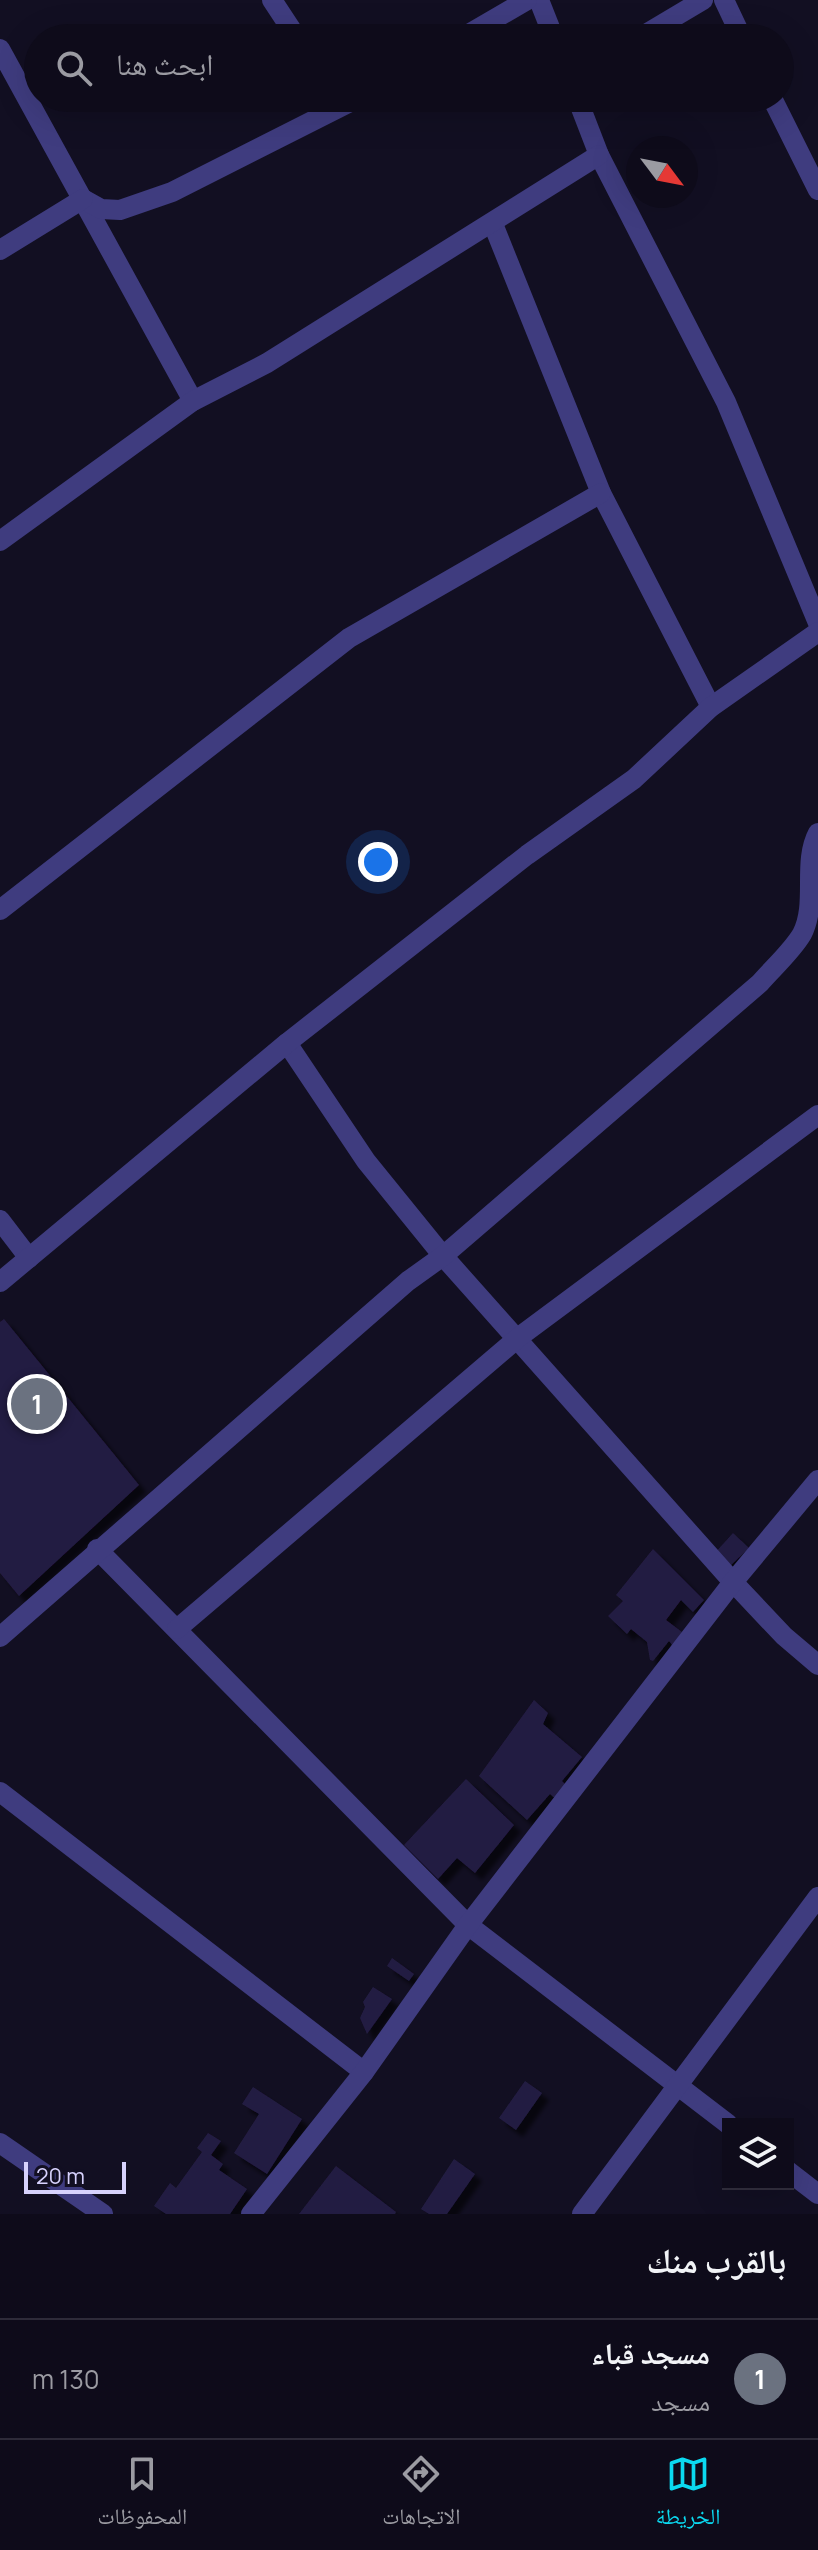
<!DOCTYPE html>
<html lang="ar">
<meta charset="utf-8">
<style>
:root{--surface:#0e0b1a;--page:#1c1927;--text:#f1f3f6;--muted:#9b9ba2;--line:#2e2b39;--accent:#0bd9f0}
body{margin:0;font-family:Manrope,"Noto Naskh Arabic",sans-serif;background:var(--page);color:var(--text);direction:rtl}
.controls{position:absolute;right:24px;bottom:24px;display:grid;overflow:hidden;border-radius:0px;box-shadow:0 8px 32px #0002}
.controls button{width:72px;height:72px;display:grid;place-items:center;padding:0;border:0;border-bottom:2px solid var(--line);background:var(--surface);color:var(--text);font:40px sans-serif}
.compass{position:absolute;left:626px;top:136px;width:72px;height:72px;border-radius:50%;background:var(--surface);box-shadow:0 8px 32px #0002;rotate:122deg}
.scale{position:absolute;left:24px;bottom:20px;width:102px;box-sizing:border-box;padding-left:8px;border:4px solid #d7d2fd;border-top:0;font-size:22px;line-height:28px;white-space:nowrap;color:#d7d2fd;-webkit-text-stroke:6px #120f22;paint-order:stroke}
.you{position:absolute;left:378px;top:862px;width:28px;height:28px;margin:-20px;border:6px solid #fff;border-radius:50%;background:#1a73e8;box-shadow:0 0 0 12px #1a73e833}
.badge{display:grid;place-items:center;width:52px;height:52px;border-radius:50%;background:var(--accent);color:#fff;font-size:26px;font-weight:700}
.pin{position:absolute;translate:-50% -50%;border:4px solid #fff;box-shadow:0 2px 8px #0006}
.list{margin:0;padding:0;list-style:none}
h2{display:flex;justify-content:space-between;align-items:center;height:104px;margin:0;padding:0 32px;font-size:34px}
h2 small{font-size:26px;font-weight:400;color:var(--muted)}
.list li{display:grid;grid-template-columns:52px 1fr auto;gap:24px;align-items:center;box-sizing:border-box;height:120px;padding:0 32px;border-top:2px solid var(--line)}
.list b{display:block;font-size:30px;white-space:nowrap}
.list p{margin:0;font-size:26px;white-space:nowrap;color:var(--muted)}
.list em{font-size:26px;font-style:normal;color:var(--muted)}
.icon{flex:none;width:44px;height:44px;fill:none;stroke:currentColor;stroke-width:2;stroke-linecap:round;stroke-linejoin:round}
.map{position:relative;flex:none;width:818px;height:2214px;overflow:hidden;direction:ltr}
.search{position:absolute;background:var(--surface);box-shadow:0 8px 32px #0002;left:24px;right:24px;top:24px;height:88px;display:flex;align-items:center;gap:20px;box-sizing:border-box;padding:0 28px;border-radius:44px;color:var(--muted);font-size:30px}
.sheet{height:224px;background:var(--surface)}
nav{display:flex;justify-content:space-around;align-items:center;box-sizing:border-box;height:112px;border-top:2px solid var(--line);background:var(--surface);font-size:22px;color:var(--muted)}
nav a{display:grid;justify-items:center;gap:4px}
nav .on{color:var(--accent)}
.map>svg:first-child{display:block}
.building{fill:#241c42;filter:url(#shadow)}
.lines{fill:none;stroke-linecap:round;stroke-linejoin:round}
.minor{stroke:#3f3c7f;stroke-width:20}
</style>
<div class="map">
<svg width="818" height="2214" viewBox="0 0 818 2214">
<defs>
<filter id="shadow"><feDropShadow dx="7" dy="7" stdDeviation="2" flood-color="#0009"/></filter>
</defs>
<rect width="100%" height="100%" fill="#120f22"/>
<g class="building">
<polygon points="4,1319 139,1485 19,1596 0,1573 0,1322"/>
<polygon points="733,1533 749,1548 728,1568 714,1554"/>
<polygon points="653,1549 704,1600 693,1612 681,1600 666,1620 682,1632 673,1646 669,1641 653,1661 650,1660 647,1642 631,1629 627,1634 608,1616 623,1601 616,1595"/>
<polygon points="534,1700 548,1713 543,1724 582,1757 562,1781 568,1787 557,1800 550,1794 527,1820 479,1776"/>
<polygon points="466,1779 514,1825 475,1873 457,1858 438,1879 404,1845"/>
<polygon points="392,1958 414,1974 409,1981 387,1966"/>
<polygon points="373,1987 392,1999 367,2034 360,2018 365,2007 363,2002"/>
<polygon points="525,2081 542,2093 516,2130 499,2118"/>
<polygon points="253,2087 302,2119 267,2174 234,2153 259,2114 242,2104"/>
<polygon points="208,2133 221,2141 211,2155 223,2164 219,2170 247,2189 230,2214 166,2214 154,2206 170,2183 176,2188 202,2152 197,2148"/>
<polygon points="454,2159 475,2174 447,2214 429,2214 421,2209"/>
<polygon points="336,2166 396,2212 395,2214 299,2214"/>
</g>
<g class="lines">
<g class="minor">
<polyline points="272,0 297,38"/>
<polyline points="539,0 554,38"/>
<polyline points="724,0 742,38"/>
<polyline points="462,38 527,0"/>
<polyline points="639,38 703,0"/>
<polyline points="0,49 193,401"/>
<polyline points="577,98 599,155 726,402 818,623"/>
<polyline points="772,98 818,190"/>
<polyline points="83,199 101,209 120,210 172,192 358,98"/>
<polyline points="493,224 601,493 711,707"/>
<polyline points="0,250 83,199"/>
<polyline points="0,541 193,401 267,363 599,155"/>
<polyline points="0,910 349,638 601,493"/>
<polyline points="287,1043 366,1161 443,1256 733,1582 784,1636 818,1665"/>
<polyline points="0,1220 29,1258"/>
<polyline points="0,1282 287,1043 527,855 634,779 711,707 818,632"/>
<polyline points="97,1549 468,1925 728,2124"/>
<polyline points="177,1629 519,1337 818,1115"/>
<path d="M0,1637L408,1281L443,1256L760,983C773,968 792,951 802,934C818,903 802,863 818,833"/>
<polyline points="0,1792 364,2072"/>
<polyline points="0,2143 103,2214"/>
<polyline points="788,2171 818,2194"/>
<polyline points="251,2214 364,2072 468,1925 733,1582 818,1480"/>
<polyline points="582,2214 818,1897"/>
</g>
</g>
</svg>
<div class="controls">
<button><svg class="icon" aria-label="layers" viewBox="0 0 24 24"><path d="M12 4l9 5-9 5-9-5zM3 14l9 5 9-5"/></svg></button>
</div>
<svg class="compass" viewBox="-18 -18 36 36"><path d="M0-13l5 13h-10z" fill="#e53935"/><path d="M0 13l5-13h-10z" fill="#9b9ba2"/></svg>
<div class="scale">20 m</div>
<div class="you"></div>
<div class="pin badge" style="left:37px;top:1404px;background:#6b7280">1</div>
<div class="search"><svg class="icon" aria-label="search" viewBox="0 0 24 24"><circle cx="10" cy="10" r="6"/><path d="M15 15l6 6"/></svg>ابحث هنا</div>
</div>
<section class="sheet">
<h2>بالقرب منك<small></small></h2>
<ul class="list">
<li><span class="badge" style="background:#6b7280">1</span><div><b>مسجد قباء</b><p>مسجد</p></div><em>130 m</em></li>
</ul>
</section>
<nav>
<a class="on"><svg class="icon" aria-label="map" viewBox="0 0 24 24"><path d="M3 6l6-2 6 2 6-2v14l-6 2-6-2-6 2zM9 4v14M15 6v14"/></svg>الخريطة</a>
<a><svg class="icon" aria-label="directions" viewBox="0 0 24 24"><path d="M12 3l9 9-9 9-9-9zM9 14v-3h6M13 9l2 2-2 2"/></svg>الاتجاهات</a>
<a><svg class="icon" aria-label="saved" viewBox="0 0 24 24"><path d="M7 4h10v16l-5-4-5 4z"/></svg>المحفوظات</a>
</nav>
